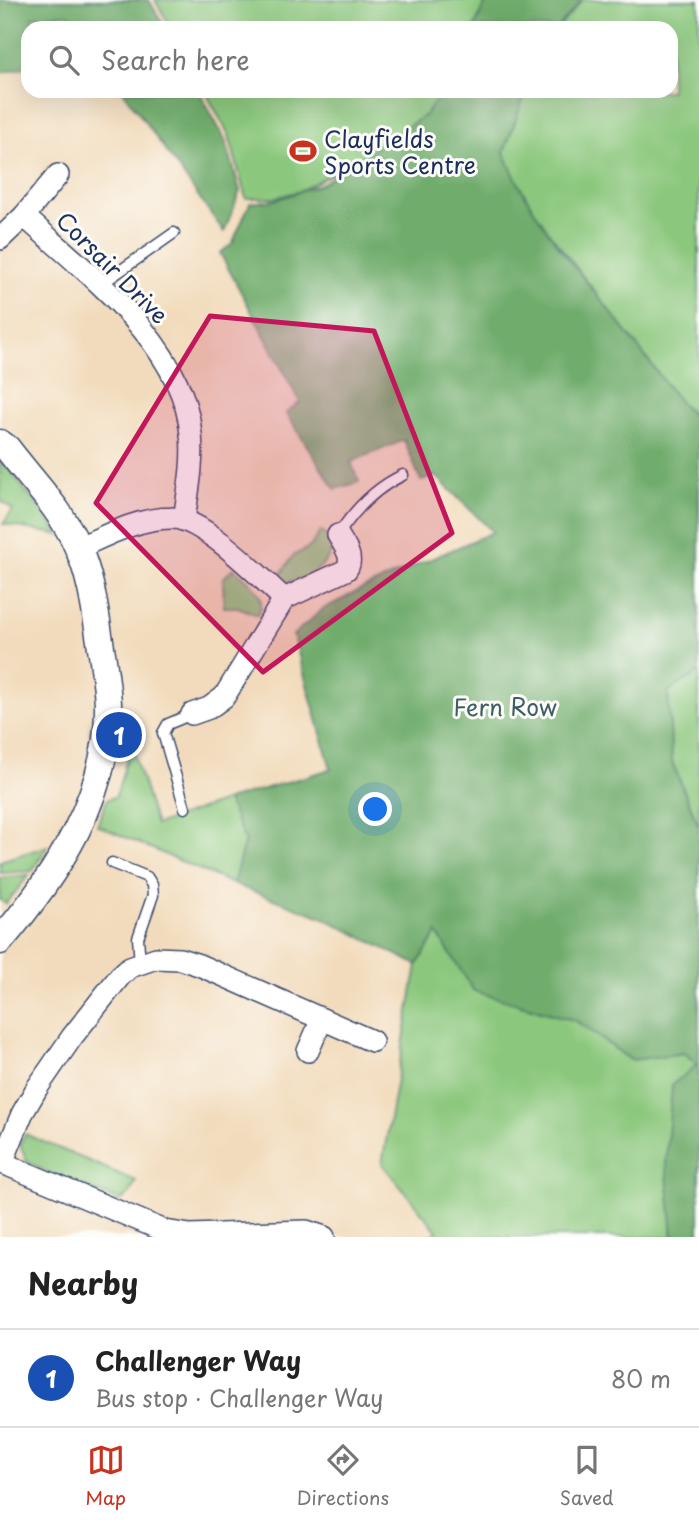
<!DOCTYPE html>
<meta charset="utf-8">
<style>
:root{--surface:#fff;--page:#f2f2f2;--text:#222;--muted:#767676;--line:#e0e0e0;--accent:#c8321e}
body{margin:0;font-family:"Playpen Sans",sans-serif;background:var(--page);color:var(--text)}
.you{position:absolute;left:376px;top:810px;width:24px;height:24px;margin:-18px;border:5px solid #fff;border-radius:50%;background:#1a73e8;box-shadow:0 0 0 10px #1a73e833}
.badge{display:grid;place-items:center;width:46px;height:46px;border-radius:50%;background:var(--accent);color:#fff;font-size:23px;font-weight:700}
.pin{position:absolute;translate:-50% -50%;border:4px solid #fff;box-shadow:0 2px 7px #0006}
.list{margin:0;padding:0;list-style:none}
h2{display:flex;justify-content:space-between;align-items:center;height:91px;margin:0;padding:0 28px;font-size:30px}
h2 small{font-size:23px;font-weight:400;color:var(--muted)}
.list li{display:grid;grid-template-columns:46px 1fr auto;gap:21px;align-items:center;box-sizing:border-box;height:98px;padding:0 28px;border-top:2px solid var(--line)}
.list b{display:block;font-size:26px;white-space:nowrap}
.list p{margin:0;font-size:23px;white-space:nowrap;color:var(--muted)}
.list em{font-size:23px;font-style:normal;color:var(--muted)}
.icon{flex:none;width:38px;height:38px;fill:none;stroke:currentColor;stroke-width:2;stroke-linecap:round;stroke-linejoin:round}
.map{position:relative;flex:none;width:699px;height:1237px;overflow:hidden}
.search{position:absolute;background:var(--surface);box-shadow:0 7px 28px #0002;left:21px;right:21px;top:21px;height:77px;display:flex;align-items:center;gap:18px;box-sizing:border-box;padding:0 24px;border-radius:21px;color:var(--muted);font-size:26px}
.sheet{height:189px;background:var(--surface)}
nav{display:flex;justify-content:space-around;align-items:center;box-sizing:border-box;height:98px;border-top:2px solid var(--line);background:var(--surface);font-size:19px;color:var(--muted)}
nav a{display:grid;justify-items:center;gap:4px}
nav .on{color:var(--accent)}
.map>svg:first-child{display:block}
.green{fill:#8bc77d;stroke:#537b6e;stroke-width:2}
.forest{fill:#70ac6c;stroke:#466e65;stroke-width:2}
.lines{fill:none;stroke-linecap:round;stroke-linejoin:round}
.service-casing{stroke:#3b496c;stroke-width:13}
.minor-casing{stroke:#3b496c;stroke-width:24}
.tertiary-casing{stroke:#3b496c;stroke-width:29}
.service{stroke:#fff;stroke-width:10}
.minor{stroke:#fff;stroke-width:21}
.tertiary{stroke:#fff;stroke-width:26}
.marked{fill:#c2185b;fill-opacity:0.2;stroke:#c2185b;stroke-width:5;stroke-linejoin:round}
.labels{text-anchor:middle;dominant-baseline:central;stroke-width:6;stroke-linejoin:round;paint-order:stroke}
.poi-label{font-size:23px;fill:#1b2f5e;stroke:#fdfcf7;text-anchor:start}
.street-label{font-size:23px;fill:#1b2f5e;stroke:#fdfcf7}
.park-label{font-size:23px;fill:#3d5d67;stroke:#fdfcf7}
</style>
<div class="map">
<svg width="699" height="1237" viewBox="0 0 699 1237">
<rect width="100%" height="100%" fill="#fdfcf7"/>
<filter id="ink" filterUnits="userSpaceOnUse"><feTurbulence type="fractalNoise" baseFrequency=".0143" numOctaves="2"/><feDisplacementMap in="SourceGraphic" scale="14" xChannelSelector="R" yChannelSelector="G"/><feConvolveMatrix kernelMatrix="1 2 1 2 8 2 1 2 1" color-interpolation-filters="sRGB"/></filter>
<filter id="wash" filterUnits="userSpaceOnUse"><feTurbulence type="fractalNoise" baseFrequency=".00686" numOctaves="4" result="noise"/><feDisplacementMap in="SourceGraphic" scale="28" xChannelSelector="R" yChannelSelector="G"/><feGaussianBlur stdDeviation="1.57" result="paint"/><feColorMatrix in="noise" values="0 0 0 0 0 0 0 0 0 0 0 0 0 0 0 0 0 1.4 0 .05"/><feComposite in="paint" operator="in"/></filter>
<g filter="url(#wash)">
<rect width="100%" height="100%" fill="#f2dbbc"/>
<g class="green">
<polygon points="155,0 507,0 489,28 171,28"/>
<polygon points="582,0 699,0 699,420 682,405 542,223 517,183 504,152 526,91 671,91 671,28 558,28"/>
<polygon points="205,91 464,91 386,144 300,191 274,198 246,198 229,135"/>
<polygon points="0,461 9,469 60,535 3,524 13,510 0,500"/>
<path d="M321,531L335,543C328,566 300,590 277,580L293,556L310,547Z"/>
<path d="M233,568C248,581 269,593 258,615L238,607H224L223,579Z"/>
<polygon points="699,672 699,827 672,762 668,692"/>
<polygon points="131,745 156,825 227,800 245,840 233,884 97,825 107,800 116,796"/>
<polygon points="48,846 32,871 0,873 0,861"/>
<polygon points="29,875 6,904 0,900 0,878"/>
<polygon points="437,932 474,991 576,1021 631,1060 685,1053 697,1065 666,1162 673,1237 431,1237 437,1231 382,1164 417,965"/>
<polygon points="25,1134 136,1181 129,1194 120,1201 43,1170 27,1162 20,1145"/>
</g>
<g class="forest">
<polygon points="0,0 149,0 165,28 78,28 68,14 33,17 32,28 28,28 28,67 0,73"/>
<polygon points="487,0 582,0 558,28 474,28"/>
<polygon points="123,91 199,91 226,142 240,191 224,232"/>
<path d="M443,91H526L504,152C529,214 572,264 614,316C637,345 659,375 682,405L699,420V672L668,692L672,762L699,827V1237H673L666,1162L672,1085L697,1065L685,1053L631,1060L576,1021L474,991L437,933L417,965L322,917L233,884L245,840L227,800L331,769L293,635L323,609L360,590L493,532L436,476L421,481L404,440L351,462L359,482L335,489L286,413L300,402L220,253L232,244L250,203L275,200L321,184L425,115Z"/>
</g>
</g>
<g filter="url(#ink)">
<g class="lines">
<g class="service-casing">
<g id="service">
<polyline points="100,285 174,233"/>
<path d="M338,535C355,509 375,488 403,475"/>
<polyline points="185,808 163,733 168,724 192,714"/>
<polyline points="112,863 147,877 152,885 153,895 138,938 140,962"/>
</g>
</g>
<g class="minor-casing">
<g id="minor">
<path d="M24,216C86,273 183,343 191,434C194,462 188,492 184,520"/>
<polyline points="0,239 24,216 58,175"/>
<path d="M78,548C107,535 139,518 171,518C202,517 261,578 284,599"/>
<path d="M192,714L209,708L224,697L284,599L346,570C355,558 344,546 338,535"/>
<polyline points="308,1051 322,1019"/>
<polyline points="0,1162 165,1231 190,1235 306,1231 324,1237"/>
<polyline points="2,1163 22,1114 37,1088 72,1037 120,976 130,967 156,958 180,959 199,965 372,1041"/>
</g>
</g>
<g class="tertiary-casing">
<path id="tertiary" d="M0,443L7,448C31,480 63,511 78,548C91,577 95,609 100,641C103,661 107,683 108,704C110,794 56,876 0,941"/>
</g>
<use href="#service" class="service"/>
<use href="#minor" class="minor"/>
<use href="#tertiary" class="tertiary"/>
</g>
</g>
<path class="marked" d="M210,316L374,331L452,533L263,672L96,503Z"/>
<defs>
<g id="stadium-bare" transform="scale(2.1)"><path d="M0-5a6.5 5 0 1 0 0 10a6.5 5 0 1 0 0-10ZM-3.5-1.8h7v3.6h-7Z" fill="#c8321e" stroke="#fdfcf7" stroke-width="2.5" paint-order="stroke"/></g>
</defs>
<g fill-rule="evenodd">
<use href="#stadium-bare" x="303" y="151"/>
</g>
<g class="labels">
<g class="poi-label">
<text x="324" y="138">Clayfields<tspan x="324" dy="26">Sports Centre</tspan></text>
</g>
<g class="street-label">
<text transform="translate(113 267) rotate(45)">Corsair Drive</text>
</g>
<g class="park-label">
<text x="505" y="706">Fern Row</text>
</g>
</g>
</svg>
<div class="you"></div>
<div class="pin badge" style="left:119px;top:735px;background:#1a4fb4">1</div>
<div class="search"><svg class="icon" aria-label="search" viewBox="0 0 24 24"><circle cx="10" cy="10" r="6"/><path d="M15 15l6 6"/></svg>Search here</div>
</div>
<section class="sheet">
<h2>Nearby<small></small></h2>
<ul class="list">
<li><span class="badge" style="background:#1a4fb4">1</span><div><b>Challenger Way</b><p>Bus stop · Challenger Way</p></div><em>80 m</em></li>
</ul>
</section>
<nav>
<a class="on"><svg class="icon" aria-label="map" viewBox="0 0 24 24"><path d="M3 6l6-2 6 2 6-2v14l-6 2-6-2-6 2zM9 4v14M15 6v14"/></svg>Map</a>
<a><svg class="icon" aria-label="directions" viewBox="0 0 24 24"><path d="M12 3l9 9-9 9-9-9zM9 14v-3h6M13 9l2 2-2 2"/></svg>Directions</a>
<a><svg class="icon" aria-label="saved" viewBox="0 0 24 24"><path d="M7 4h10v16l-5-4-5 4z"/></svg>Saved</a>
</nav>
